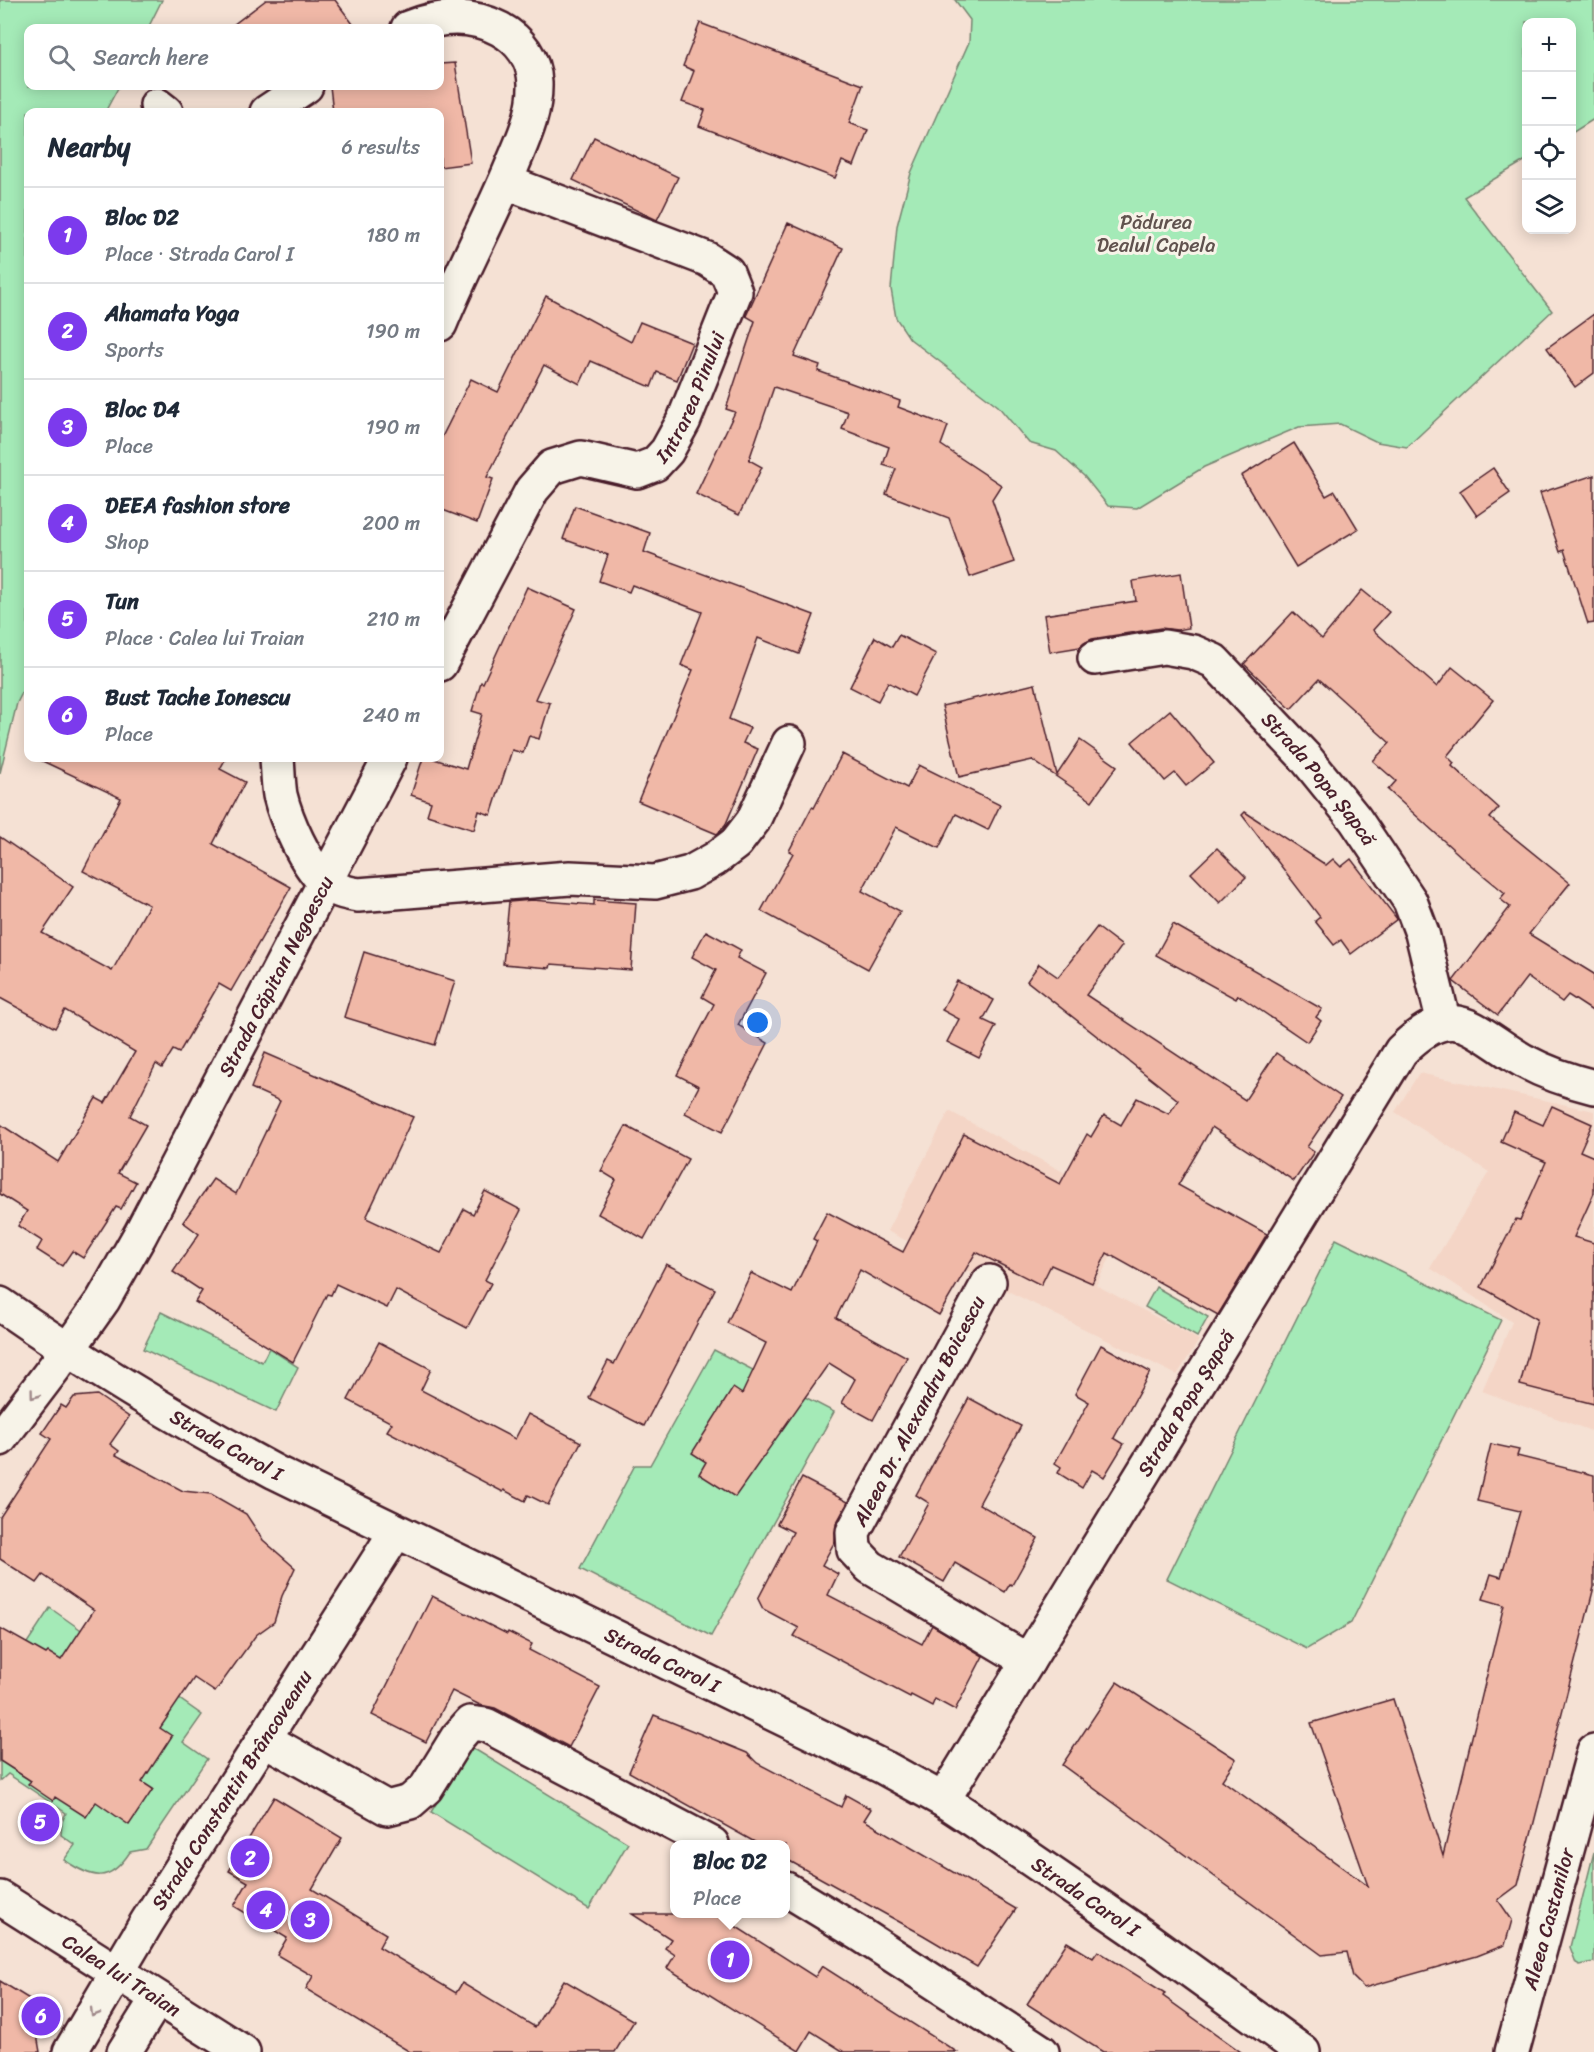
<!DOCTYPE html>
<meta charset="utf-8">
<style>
:root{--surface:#fff;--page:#f6f6f7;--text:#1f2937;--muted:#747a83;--line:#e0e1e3;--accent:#7c3aed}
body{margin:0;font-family:Sriracha,sans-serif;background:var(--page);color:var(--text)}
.controls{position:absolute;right:18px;top:18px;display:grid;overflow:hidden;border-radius:12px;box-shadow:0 3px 15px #0003}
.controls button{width:54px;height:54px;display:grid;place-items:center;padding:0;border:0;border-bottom:2px solid var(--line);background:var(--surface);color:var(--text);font:30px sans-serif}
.you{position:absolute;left:758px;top:1023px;width:21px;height:21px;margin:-15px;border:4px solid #fff;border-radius:50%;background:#1a73e8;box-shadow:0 0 0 9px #1a73e833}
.badge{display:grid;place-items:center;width:39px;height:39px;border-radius:50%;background:var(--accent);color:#fff;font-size:20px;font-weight:700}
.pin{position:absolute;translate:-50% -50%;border:3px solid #fff;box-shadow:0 2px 6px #0006}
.popup{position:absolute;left:670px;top:1840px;width:120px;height:78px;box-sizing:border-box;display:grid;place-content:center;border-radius:12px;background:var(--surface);filter:drop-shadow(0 2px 4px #0005);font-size:20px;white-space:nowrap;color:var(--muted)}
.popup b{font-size:22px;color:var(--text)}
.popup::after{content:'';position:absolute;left:50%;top:100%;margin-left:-12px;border:12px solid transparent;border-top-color:var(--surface)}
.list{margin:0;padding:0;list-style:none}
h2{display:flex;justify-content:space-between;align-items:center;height:78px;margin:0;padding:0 24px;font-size:26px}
h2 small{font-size:20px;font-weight:400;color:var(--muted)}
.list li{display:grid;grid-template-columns:39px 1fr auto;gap:18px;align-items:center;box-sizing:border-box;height:96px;padding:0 24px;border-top:2px solid var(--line)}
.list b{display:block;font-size:22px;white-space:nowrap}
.list p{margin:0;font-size:20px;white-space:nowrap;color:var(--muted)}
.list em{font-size:20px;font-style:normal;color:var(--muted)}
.icon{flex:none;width:33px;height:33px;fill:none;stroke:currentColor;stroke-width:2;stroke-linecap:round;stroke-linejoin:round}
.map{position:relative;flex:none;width:1594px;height:2052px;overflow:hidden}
.search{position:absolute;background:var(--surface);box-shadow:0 3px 15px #0003;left:24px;top:24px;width:420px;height:66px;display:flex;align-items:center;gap:15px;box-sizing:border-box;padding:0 21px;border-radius:12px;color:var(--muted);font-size:22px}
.panel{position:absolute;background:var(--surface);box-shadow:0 3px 15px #0003;left:24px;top:108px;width:420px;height:654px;border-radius:12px}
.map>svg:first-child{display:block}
.built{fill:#f4d5c6}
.green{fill:#a4eab7;stroke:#778471;stroke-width:1.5}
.building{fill:#f0b8a7;stroke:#4a1f2b;stroke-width:1.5}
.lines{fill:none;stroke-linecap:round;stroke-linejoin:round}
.minor-casing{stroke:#4a1f2b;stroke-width:38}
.major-casing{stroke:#4a1f2b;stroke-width:38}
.minor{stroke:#f7f3e8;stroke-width:33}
.major{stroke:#f7f3e8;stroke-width:33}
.oneway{stroke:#a0898a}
.labels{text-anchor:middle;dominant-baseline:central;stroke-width:6;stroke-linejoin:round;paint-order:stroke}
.park-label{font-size:20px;fill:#60524e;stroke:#f7f3e8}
.street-label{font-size:20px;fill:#4a1f2b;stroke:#f7f3e8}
</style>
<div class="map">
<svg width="1594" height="2052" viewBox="0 0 1594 2052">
<rect width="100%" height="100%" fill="#f5e1d4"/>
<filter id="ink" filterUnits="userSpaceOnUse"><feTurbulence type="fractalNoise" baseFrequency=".0167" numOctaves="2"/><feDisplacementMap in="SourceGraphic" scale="12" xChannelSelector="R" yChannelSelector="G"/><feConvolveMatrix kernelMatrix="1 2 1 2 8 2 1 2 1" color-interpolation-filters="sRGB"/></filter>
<g filter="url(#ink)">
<g class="built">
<polygon points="1419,1073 1594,1111 1594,1432 1482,1391 1512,1322 1430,1268 1489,1172 1395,1112"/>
<polygon points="949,1111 1135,1210 1096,1285 1199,1340 1177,1375 887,1231"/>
</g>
<g class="green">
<polygon points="0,0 162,0 148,28 28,28 28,86 119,86 105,112 28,112 28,681 17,703 0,773"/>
<polygon points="955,0 1594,0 1594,119 1572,133 1572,22 1526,22 1526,160 1464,197 1552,311 1407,447 1377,442 1340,424 1299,427 1204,467 1137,508 1108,506 1084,476 1056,451 1029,443 998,406 910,339 896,318 891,289 897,226 911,173 969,42 970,20"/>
<polygon points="1336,1239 1501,1320 1351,1623 1307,1649 1167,1579"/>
<polygon points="1156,1287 1208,1317 1197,1337 1145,1307"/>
<polygon points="161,1312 262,1362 269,1348 298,1367 276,1412 143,1349"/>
<polygon points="714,1350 834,1412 711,1636 580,1569 635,1465 650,1465"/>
<path d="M50,1608L202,1715L183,1742L207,1759L146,1849L130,1852C109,1884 93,1879 64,1860L75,1845L61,1835L62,1822L66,1813L8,1774L0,1781V1684Z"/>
<polygon points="471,1747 628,1843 589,1909 431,1812"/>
<polygon points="1594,1852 1594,1962 1580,1965 1576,1963 1570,1947"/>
</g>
<g class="building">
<polygon points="266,0 335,0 356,28 229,28"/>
<polygon points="700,23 863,85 849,123 868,130 854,166 842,161 835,178 699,126 705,110 682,102 694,71 683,66"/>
<polygon points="455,63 471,163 440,167 440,112 333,112 330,86 440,86 440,64"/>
<polygon points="594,137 678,177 657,220 573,180"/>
<polygon points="788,223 843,248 794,356 820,365 818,371 900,401 898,407 948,426 941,445 1001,485 992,499 1014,562 970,577 949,518 886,494 896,469 883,465 889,447 842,429 848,412 774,387 749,460 762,467 739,515 696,494 735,412 726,409 755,321 746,316"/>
<polygon points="546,296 631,342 640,322 692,343 677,380 657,372 651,387 591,361 580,384 544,365 487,477 493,479 477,523 440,509 440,441 471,379 498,392"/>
<polygon points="1594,314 1594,373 1575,387 1547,348"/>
<polygon points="1294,443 1326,496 1335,491 1358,529 1296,567 1241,476"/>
<polygon points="1493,468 1510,493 1477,516 1460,491"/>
<polygon points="1594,475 1594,623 1588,624 1564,550 1560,552 1540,493"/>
<polygon points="575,506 650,533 644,552 814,615 799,654 758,638 729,719 750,728 743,743 758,749 725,826 717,834 638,801 693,670 681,665 702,612 632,585 629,592 599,581 608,555 563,539"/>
<polygon points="1181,573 1189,628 1177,630 1161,628 1092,639 1084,643 1080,647 1050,652 1044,615 1136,601 1133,581"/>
<polygon points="527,587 576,609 535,699 550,703 539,739 529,736 523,753 512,750 491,815 479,811 474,830 427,815 431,802 411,795 423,758 431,758 466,769 482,714 472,711 481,682 483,683"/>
<polygon points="1362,590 1389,612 1373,630 1437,687 1452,667 1493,700 1447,756 1454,763 1452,766 1499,808 1490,818 1570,883 1529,934 1594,974 1594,1012 1568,995 1562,1002 1527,977 1498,1015 1453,981 1510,907 1500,899 1505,893 1466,861 1388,790 1396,781 1373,761 1390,743 1319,679 1291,709 1244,664 1293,612 1322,639"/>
<polygon points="899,635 936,654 914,696 888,682 878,701 850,687 875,637 892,647"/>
<polygon points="1035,684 1057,775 1080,740 1117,766 1092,801 1032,760 959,777 942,706"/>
<polygon points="1170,710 1214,763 1186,786 1175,773 1165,781 1132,742"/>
<polygon points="842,754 907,788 919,765 1000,805 988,830 956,814 939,848 896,827 862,891 900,911 868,969 761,911 793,853 789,851 812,807 814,808"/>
<polygon points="36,758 226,758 220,769 245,782 213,844 291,887 231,991 219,984 179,1053 173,1050 162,1068 156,1064 130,1116 146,1125 118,1173 136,1182 121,1209 116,1207 83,1258 72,1251 62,1266 37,1250 42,1241 18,1226 27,1211 0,1194 0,1124 58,1162 96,1098 105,1103 135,1052 65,1010 55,1028 0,998 0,837 73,887 42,933 112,971 149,905 83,871 121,798"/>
<polygon points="1245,812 1326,865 1333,859 1341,867 1351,859 1397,919 1351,954 1341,940 1334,945 1315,921 1320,917 1242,815"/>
<polygon points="1217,848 1246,877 1220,903 1191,873"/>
<polygon points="532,900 594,905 594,900 636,903 631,970 551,964 550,968 503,964 509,902"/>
<polygon points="1173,924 1322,1009 1316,1017 1321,1021 1307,1042 1238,995 1236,999 1156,955"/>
<polygon points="1097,927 1122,946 1086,995 1245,1100 1276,1053 1341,1097 1307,1147 1314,1152 1294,1181 1212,1127 1178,1185 1267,1234 1218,1315 1107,1253 1092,1283 1051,1265 1041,1285 976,1252 939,1315 860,1270 836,1318 907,1357 873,1420 842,1403 855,1379 829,1363 735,1497 699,1474 706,1462 692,1453 733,1388 742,1394 766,1343 727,1323 751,1273 792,1293 817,1241 813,1239 827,1212 903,1252 964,1134 1060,1184 1087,1134 1091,1137 1104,1115 1121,1125 1137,1098 1169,1114 1178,1100 1027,981 1039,964 1058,977"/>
<polygon points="706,931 741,950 737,958 766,973 738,1025 768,1043 722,1132 685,1113 699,1086 677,1075 714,1004 702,997 716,970 692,957"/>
<polygon points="364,952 455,981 435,1045 344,1017"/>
<polygon points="957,981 994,1000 983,1020 996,1026 979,1058 947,1042 959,1019 942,1010"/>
<polygon points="265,1053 413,1117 366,1218 441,1253 464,1209 473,1214 485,1191 521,1210 485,1280 491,1283 467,1328 396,1290 387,1308 336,1284 331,1295 327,1294 293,1362 195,1302 202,1291 173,1272 199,1234 183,1222 213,1179 236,1194 280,1101 251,1088"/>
<polygon points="1552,1106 1592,1124 1580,1151 1594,1157 1594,1193 1574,1237 1594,1243 1594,1404 1520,1385 1537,1319 1481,1287 1516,1219 1520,1220 1546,1162 1501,1142 1514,1112 1543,1125"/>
<polygon points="626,1126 688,1159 644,1239 598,1214 616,1180 601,1171"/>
<polygon points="666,1264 715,1289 644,1426 589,1398 608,1361 614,1364"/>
<polygon points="379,1342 431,1369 421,1390 515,1439 528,1414 581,1442 548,1505 528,1495 525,1501 504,1490 503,1492 387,1431 392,1423 348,1400"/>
<polygon points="1101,1345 1150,1372 1114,1438 1124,1444 1104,1477 1092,1470 1082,1488 1058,1473 1061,1467 1055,1463 1089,1402 1075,1394"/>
<polygon points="97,1395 129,1417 110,1444 119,1451 116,1455 183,1491 211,1494 246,1514 263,1540 295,1568 282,1596 274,1622 256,1635 215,1692 194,1678 160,1728 172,1736 142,1782 153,1789 129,1825 96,1802 86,1817 55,1797 53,1801 28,1784 31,1781 0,1761 0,1628 46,1654 48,1652 61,1660 94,1610 43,1575 37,1583 0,1559 0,1517 51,1439 42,1433 61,1405 66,1408 74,1397"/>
<polygon points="969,1398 1021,1426 979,1504 1038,1538 1012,1585 1010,1584 1005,1592 955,1563 944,1582 899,1557 929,1503 916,1495"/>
<polygon points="1491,1444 1519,1450 1517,1456 1594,1475 1594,1587 1518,1885 1498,1900 1512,1920 1505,1945 1477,1956 1364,1988 1353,1977 1347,1952 1322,1955 1062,1765 1117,1682 1236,1759 1222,1780 1368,1886 1311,1723 1393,1699 1443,1856 1504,1605 1483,1599 1491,1574 1501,1577 1520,1511 1477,1501"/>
<polygon points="802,1478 848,1502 836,1524 835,1541 822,1565 838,1574 828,1595 922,1644 932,1625 983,1656 955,1710 935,1699 932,1706 911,1695 910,1697 794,1636 799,1628 763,1609 758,1599 793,1532 777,1524"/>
<polygon points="432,1596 507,1634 508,1632 532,1644 529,1650 600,1687 569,1747 495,1708 480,1705 452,1691 426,1742 372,1715"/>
<polygon points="654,1715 747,1753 757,1763 841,1807 846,1795 871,1809 864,1820 1016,1909 977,1967 923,1935 786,1859 786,1845 760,1845 629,1772"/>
<polygon points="274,1797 342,1838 312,1889 386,1934 379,1947 456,1993 462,1983 535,2027 564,1980 634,2021 615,2052 410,2052 306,1989 313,1976 277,1955 287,1938 234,1906 248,1882 229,1871"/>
<polygon points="632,1914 739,1914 732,1924 815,1977 822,1966 957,2052 844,2052 811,2031 799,2051 667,1968 675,1955 665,1948 671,1939"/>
<polygon points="1067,1942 1093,1958 1098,1951 1165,1993 1163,1996 1241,2052 1103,2052 1027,2004"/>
<polygon points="0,1981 31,2000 40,2052 0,2052"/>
</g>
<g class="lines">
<g class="minor-casing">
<g id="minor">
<path d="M408,28C438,16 470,13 500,29C520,40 534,59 535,83C536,113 523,139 512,166C490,219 462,270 440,324"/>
<polyline points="157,105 166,112"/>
<polyline points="267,112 306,86"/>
<path id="s1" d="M1095,658L1164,647L1193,652L1214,661L1304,756L1355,819L1410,901L1422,933L1444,1023"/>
<path id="s2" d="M440,664L532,490L552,467L581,458L637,471L655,464L667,451L684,420L735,292L727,272L707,259L506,182"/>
<path d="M277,758C278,770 278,783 280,795C286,820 305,863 324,881C333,890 346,893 358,895L570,878L655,882L690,873L715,859L736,843L753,821L789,743"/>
<polyline points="989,1282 853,1532 854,1550 870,1567 1028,1661"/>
<path id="s3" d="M0,1304C89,1366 180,1421 275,1472L885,1768L943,1800L975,1821L1133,1929L1303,2052"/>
<path id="s4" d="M0,1439L67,1351L103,1300L140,1235L390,758"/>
<polyline points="264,1739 387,1808 410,1802 426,1788 457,1738 470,1723 486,1725 712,1844"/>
<path id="s5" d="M943,1800L1401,1051C1455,997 1472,1031 1524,1061C1546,1073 1570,1081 1594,1087"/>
<polyline points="786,1889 860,1934 1042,2052"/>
<path id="s6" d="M70,2052L147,1922L396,1532"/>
<polyline points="124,2052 157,1999"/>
<path id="s7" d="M1512,2052L1594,1751"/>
</g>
</g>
<g class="major-casing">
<g id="major">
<path id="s8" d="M0,1898L243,2052"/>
</g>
</g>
<use href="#minor" class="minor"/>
<use href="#major" class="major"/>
</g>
<defs><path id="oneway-chevron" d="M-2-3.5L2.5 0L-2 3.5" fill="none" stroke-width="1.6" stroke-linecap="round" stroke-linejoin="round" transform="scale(1.5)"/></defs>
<g class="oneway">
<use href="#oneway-chevron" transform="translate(34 1395) rotate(127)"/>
<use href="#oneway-chevron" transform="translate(94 2013) rotate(121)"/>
</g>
</g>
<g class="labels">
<g class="park-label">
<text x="1156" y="222">Pădurea<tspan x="1156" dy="23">Dealul Capela</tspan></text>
</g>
<g class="street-label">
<text stroke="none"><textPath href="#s2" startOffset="411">Intrarea Pinului</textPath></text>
<text stroke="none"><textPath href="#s1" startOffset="280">Strada Popa Șapcă</textPath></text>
<text stroke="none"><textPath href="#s4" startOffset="540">Strada Căpitan Negoescu</textPath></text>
<text stroke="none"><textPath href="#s5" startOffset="465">Strada Popa Șapcă</textPath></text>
<text transform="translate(919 1411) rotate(-62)">Aleea Dr. Alexandru Boicescu</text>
<text stroke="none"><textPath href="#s3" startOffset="267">Strada Carol I</textPath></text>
<text stroke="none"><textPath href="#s3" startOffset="753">Strada Carol I</textPath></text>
<text stroke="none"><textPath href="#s6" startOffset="308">Strada Constantin Brâncoveanu</textPath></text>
<text stroke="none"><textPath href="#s3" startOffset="1239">Strada Carol I</textPath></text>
<text stroke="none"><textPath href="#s7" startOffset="138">Aleea Castanilor</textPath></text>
<text stroke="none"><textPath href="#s8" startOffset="144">Calea lui Traian</textPath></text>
</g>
</g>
</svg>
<div class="controls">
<button>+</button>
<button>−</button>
<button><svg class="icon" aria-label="locate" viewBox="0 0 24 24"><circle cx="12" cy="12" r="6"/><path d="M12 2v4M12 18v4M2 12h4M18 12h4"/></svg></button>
<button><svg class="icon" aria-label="layers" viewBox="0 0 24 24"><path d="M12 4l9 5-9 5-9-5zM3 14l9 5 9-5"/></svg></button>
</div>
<div class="you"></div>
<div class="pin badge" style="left:730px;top:1960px">1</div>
<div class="popup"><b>Bloc D2</b>Place</div>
<div class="pin badge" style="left:250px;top:1858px">2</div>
<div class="pin badge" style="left:310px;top:1920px">3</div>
<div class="pin badge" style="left:266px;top:1910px">4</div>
<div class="pin badge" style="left:40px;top:1822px">5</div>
<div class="pin badge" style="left:41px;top:2016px">6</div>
<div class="search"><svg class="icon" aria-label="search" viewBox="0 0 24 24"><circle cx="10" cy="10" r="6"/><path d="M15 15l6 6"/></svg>Search here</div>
<section class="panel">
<h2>Nearby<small>6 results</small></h2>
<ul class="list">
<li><span class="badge">1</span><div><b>Bloc D2</b><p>Place · Strada Carol I</p></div><em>180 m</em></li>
<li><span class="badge">2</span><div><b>Ahamata Yoga</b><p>Sports</p></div><em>190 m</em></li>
<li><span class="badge">3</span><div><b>Bloc D4</b><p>Place</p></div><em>190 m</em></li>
<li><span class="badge">4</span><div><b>DEEA fashion store</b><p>Shop</p></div><em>200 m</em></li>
<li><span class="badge">5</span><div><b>Tun</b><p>Place · Calea lui Traian</p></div><em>210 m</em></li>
<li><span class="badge">6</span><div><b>Bust Tache Ionescu</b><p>Place</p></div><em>240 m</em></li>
</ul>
</section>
</div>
